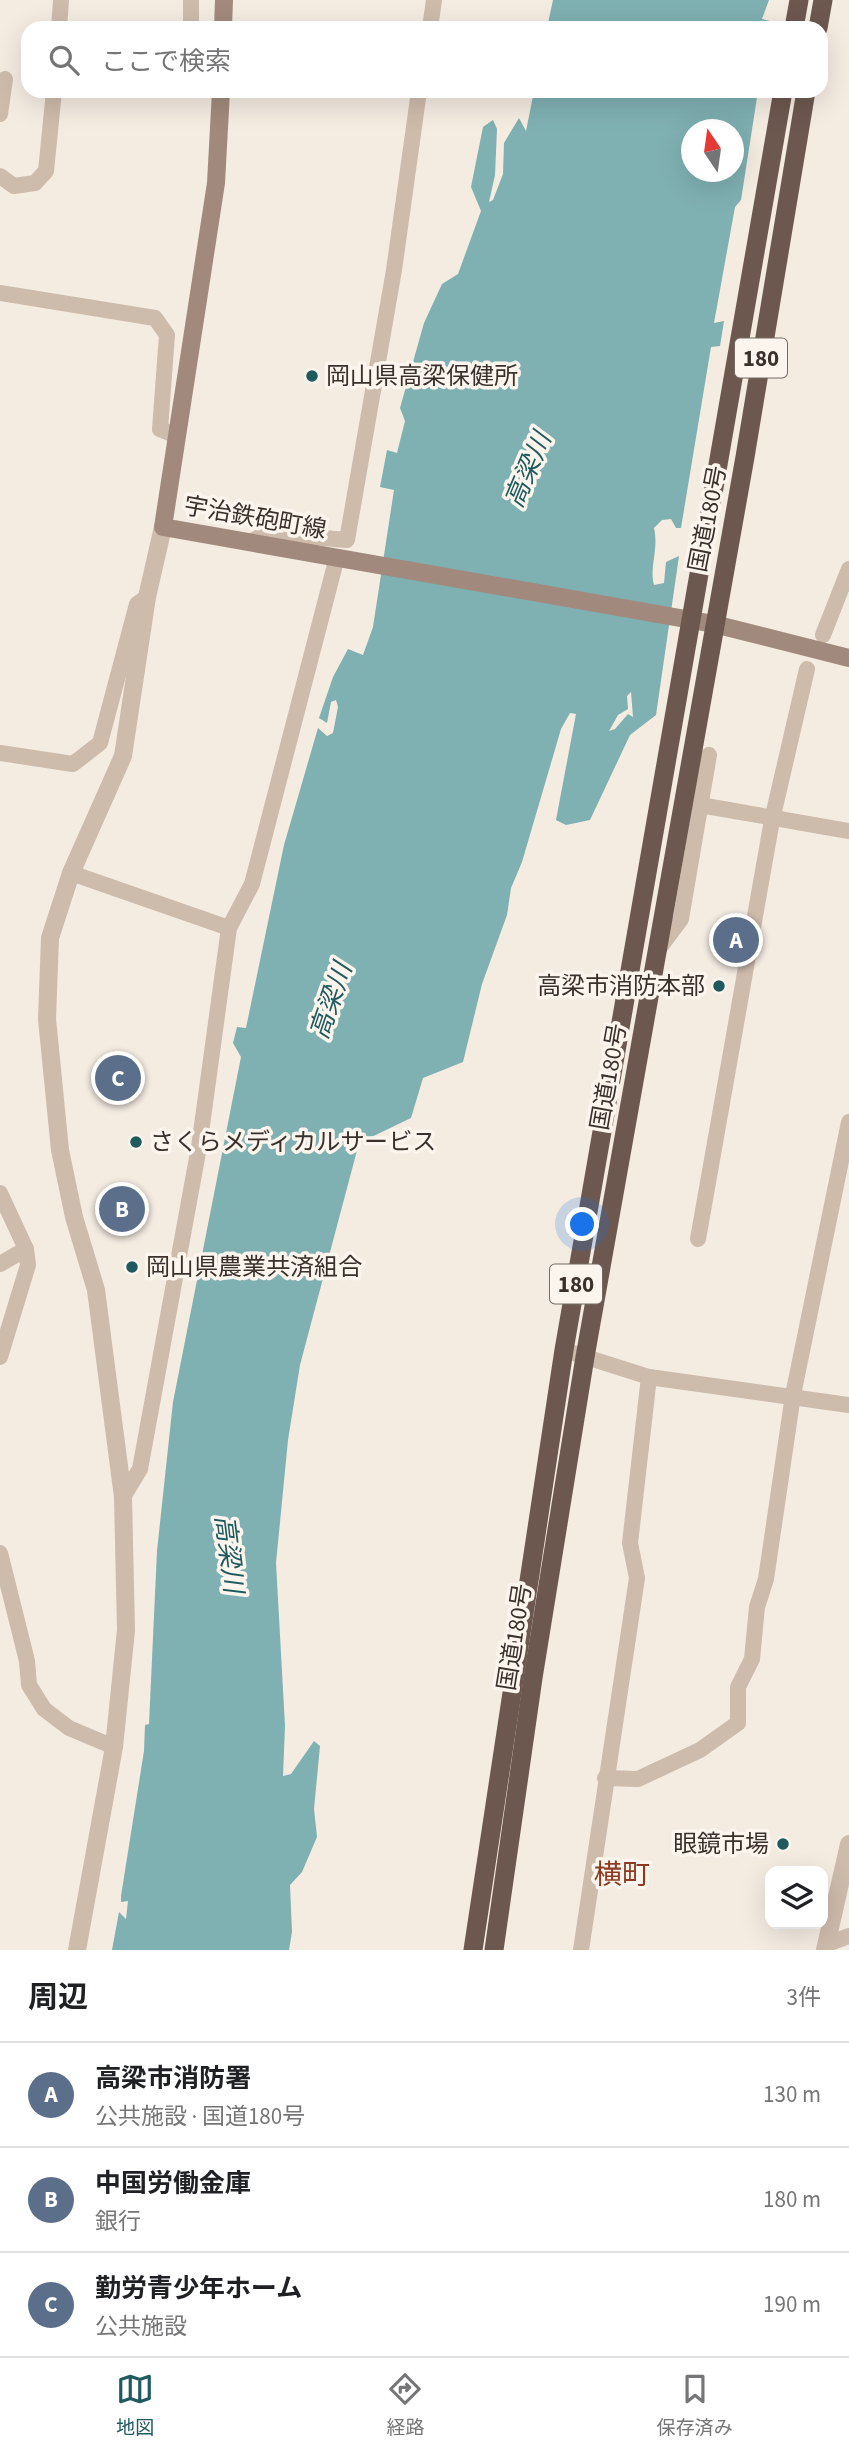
<!DOCTYPE html>
<html lang="ja">
<meta charset="utf-8">
<style>
:root{--surface:#fff;--page:#f2f2f2;--text:#202124;--muted:#757577;--line:#e0e0e0;--accent:#1f5a5e}
body{margin:0;font-family:"Source Sans 3","Noto Sans JP",sans-serif;background:var(--page);color:var(--text)}
.controls{position:absolute;right:21px;bottom:21px;display:grid;overflow:hidden;border-radius:14px;box-shadow:0 7px 28px #0002}
.controls button{width:63px;height:63px;display:grid;place-items:center;padding:0;border:0;border-bottom:2px solid var(--line);background:var(--surface);color:var(--text);font:35px sans-serif}
.compass{position:absolute;left:681px;top:119px;width:63px;height:63px;border-radius:50%;background:var(--surface);box-shadow:0 7px 28px #0002;rotate:347deg}
.you{position:absolute;left:583px;top:1225px;width:24px;height:24px;margin:-18px;border:5px solid #fff;border-radius:50%;background:#1a73e8;box-shadow:0 0 0 10px #1a73e833}
.badge{display:grid;place-items:center;width:46px;height:46px;border-radius:50%;background:var(--accent);color:#fff;font-size:23px;font-weight:700}
.pin{position:absolute;translate:-50% -50%;border:4px solid #fff;box-shadow:0 2px 7px #0006}
.list{margin:0;padding:0;list-style:none}
h2{display:flex;justify-content:space-between;align-items:center;height:91px;margin:0;padding:0 28px;font-size:30px}
h2 small{font-size:23px;font-weight:400;color:var(--muted)}
.list li{display:grid;grid-template-columns:46px 1fr auto;gap:21px;align-items:center;box-sizing:border-box;height:105px;padding:0 28px;border-top:2px solid var(--line)}
.list b{display:block;font-size:26px;white-space:nowrap}
.list p{margin:0;font-size:23px;white-space:nowrap;color:var(--muted)}
.list em{font-size:23px;font-style:normal;color:var(--muted)}
.icon{flex:none;width:38px;height:38px;fill:none;stroke:currentColor;stroke-width:2;stroke-linecap:round;stroke-linejoin:round}
.map{position:relative;flex:none;width:849px;height:1950px;overflow:hidden}
.search{position:absolute;background:var(--surface);box-shadow:0 7px 28px #0002;left:21px;right:21px;top:21px;height:77px;display:flex;align-items:center;gap:18px;box-sizing:border-box;padding:0 24px;border-radius:21px;color:var(--muted);font-size:26px}
.sheet{height:406px;background:var(--surface)}
nav{display:flex;justify-content:space-around;align-items:center;box-sizing:border-box;height:98px;border-top:2px solid var(--line);background:var(--surface);font-size:19px;color:var(--muted)}
nav a{display:grid;justify-items:center;gap:4px}
nav .on{color:var(--accent)}
.map>svg:first-child{display:block}
.water{fill:#7fb0b2;fill-rule:evenodd}
.lines{fill:none;stroke-linecap:round;stroke-linejoin:round}
.minor{stroke:#cdbbac;stroke-width:16}
.tertiary{stroke:#cdbbac;stroke-width:18}
.secondary{stroke:#a18a7d;stroke-width:18}
.trunk{stroke:#6c584f;stroke-width:19}
.poi-dot{fill:#1f5a5e;stroke:#fbf5ee;stroke-width:2.5}
.labels{text-anchor:middle;dominant-baseline:central;stroke-width:7;stroke-linejoin:round;paint-order:stroke}
.shield{fill:#fbf5ee;stroke:#756b66;stroke-width:2}
.shield-label{font-size:23px;font-weight:bold;fill:#3b302b}
.poi-label{font-size:24px;fill:#3b302b;stroke:#fbf5ee;text-anchor:start}
.street-label{font-size:24px;fill:#3b302b;stroke:#fbf5ee}
.water-label{font-size:26px;font-style:italic;fill:#1f5a5e;stroke:#fbf5ee}
.quarter-label{font-size:28px;fill:#8c3b22;stroke:#fbf5ee}
</style>
<div class="map">
<svg width="849" height="1950" viewBox="0 0 849 1950">
<rect width="100%" height="100%" fill="#f4ebe1"/>
<g class="water">
<polygon points="553,0 769,0 762,19 770,21 769,28 547,28"/>
<path d="M534,91H758L741,200L735,207L714,323L724,321L720,346L711,347L681,528H676L671,519L662,520L654,528C659,550 649,567 654,585L664,583L666,562L679,556L656,715L630,735L590,820L566,825L556,820L576,714L570,713L561,729L522,862L511,888L507,915L482,984L463,1062L423,1078L411,1118L359,1143L300,1365L288,1440L276,1563L285,1726L283,1776L291,1774L314,1741L320,1746L314,1809L317,1837L302,1872L290,1885L292,1932L289,1950H112L119,1912L126,1919L128,1901L121,1902V1896L144,1751L145,1725L149,1724L157,1551L173,1402L241,1057L233,1043L237,1027L246,1028L284,845L318,728L327,736L333,733L338,707L336,700L331,702L327,723L319,718L333,677L348,649L363,655L373,627L394,490L380,487L387,450L397,453L405,421L400,408L424,323L442,284L458,274L481,211L471,187L483,127L493,120L497,129L495,175L489,202L493,200L503,174L504,143L519,118L526,131ZM692,130H734V172H692ZM631,692L633,717L628,714L615,729L609,731L618,715L628,709L627,696Z"/>
</g>
<g class="lines">
<g class="minor">
<polyline points="59,28 61,0"/>
<polyline points="191,28 191,0"/>
<polyline points="430,28 434,0"/>
<polyline points="0,114 5,79"/>
<polyline points="0,176 14,186 35,183 46,171 54,91"/>
<polyline points="0,293 155,318 167,335 160,429 177,436"/>
<polyline points="250,542 267,533 347,540 394,270 419,91"/>
<polyline points="823,635 849,569"/>
<polyline points="0,753 73,764 100,743 137,604 147,597"/>
<polyline points="700,805 849,831"/>
<polyline points="71,873 229,928"/>
<polyline points="658,950 681,919 709,755"/>
<polyline points="0,1193 26,1249 28,1265 0,1357"/>
<polyline points="698,1239 772,820 807,669"/>
<polyline points="0,1264 26,1249"/>
<polyline points="564,1350 649,1377 849,1405"/>
<polyline points="123,1497 140,1469 199,1147 229,928 252,884 337,557"/>
<polyline points="0,1553 27,1661 29,1685 44,1709 69,1728 114,1747"/>
<polyline points="605,1778 638,1779 700,1750 738,1723 738,1687 752,1659 757,1607 766,1579 793,1395 849,1122"/>
<polyline points="827,1944 849,1936"/>
<polyline points="581,1950 637,1578 630,1543 649,1377"/>
</g>
<g class="tertiary">
<polyline points="77,1950 114,1747 126,1630 123,1497 96,1290 74,1217 60,1150 47,1019 50,938 71,873 123,756 147,597 163,527"/>
<polyline points="825,1950 849,1844"/>
</g>
<g class="secondary">
<polyline points="223,28 224,0"/>
<polyline points="221,91 216,183 163,527 714,624 849,658"/>
</g>
<g class="trunk">
<polyline points="794,28 799,0"/>
<polyline points="818,28 823,0"/>
<polyline points="473,1950 564,1350 783,91"/>
<polyline points="494,1950 533,1678 585,1357 745,457 806,91"/>
</g>
</g>
<g class="poi-dot">
<circle cx="312" cy="376" r="7"/>
<circle cx="719" cy="986" r="7"/>
<circle cx="136" cy="1142" r="7"/>
<circle cx="132" cy="1267" r="7"/>
<circle cx="783" cy="1844" r="7"/>
</g>
<g class="labels">
<g class="shield">
<rect x="735" y="338.5" width="52" height="39" rx="5"/>
<rect x="550" y="1264.5" width="52" height="39" rx="5"/>
</g>
<g class="shield-label">
<text x="761" y="358">180</text>
<text x="576" y="1284">180</text>
</g>
<g class="poi-label">
<text x="326" y="376">岡山県高梁保健所</text>
<text x="705" y="986" text-anchor="end">高梁市消防本部</text>
<text x="150" y="1142">さくらメディカルサービス</text>
<text x="146" y="1267">岡山県農業共済組合</text>
<text x="769" y="1844" text-anchor="end">眼鏡市場</text>
</g>
<g class="street-label">
<text transform="translate(255 518) rotate(10)">宇治鉄砲町線</text>
<text transform="translate(708 519) rotate(-79)">国道180号</text>
<text transform="translate(609 1077) rotate(-80)">国道180号</text>
<text transform="translate(515 1637) rotate(-81)">国道180号</text>
</g>
<g class="water-label">
<text transform="translate(528 470) rotate(-67)">高梁川</text>
<text transform="translate(331 1001) rotate(-71)">高梁川</text>
<text transform="translate(229 1554) rotate(83)">高梁川</text>
</g>
<g class="quarter-label">
<text x="622" y="1875">横町</text>
</g>
</g>
</svg>
<div class="controls">
<button><svg class="icon" aria-label="layers" viewBox="0 0 24 24"><path d="M12 4l9 5-9 5-9-5zM3 14l9 5 9-5"/></svg></button>
</div>
<svg class="compass" viewBox="-18 -18 36 36"><path d="M0-13l5 13h-10z" fill="#e53935"/><path d="M0 13l5-13h-10z" fill="#757577"/></svg>
<div class="you"></div>
<div class="pin badge" style="left:736px;top:940px;background:#5c6f8a">A</div>
<div class="pin badge" style="left:122px;top:1209px;background:#5c6f8a">B</div>
<div class="pin badge" style="left:118px;top:1078px;background:#5c6f8a">C</div>
<div class="search"><svg class="icon" aria-label="search" viewBox="0 0 24 24"><circle cx="10" cy="10" r="6"/><path d="M15 15l6 6"/></svg>ここで検索</div>
</div>
<section class="sheet">
<h2>周辺<small>3件</small></h2>
<ul class="list">
<li><span class="badge" style="background:#5c6f8a">A</span><div><b>高梁市消防署</b><p>公共施設 · 国道180号</p></div><em>130 m</em></li>
<li><span class="badge" style="background:#5c6f8a">B</span><div><b>中国労働金庫</b><p>銀行</p></div><em>180 m</em></li>
<li><span class="badge" style="background:#5c6f8a">C</span><div><b>勤労青少年ホーム</b><p>公共施設</p></div><em>190 m</em></li>
</ul>
</section>
<nav>
<a class="on"><svg class="icon" aria-label="map" viewBox="0 0 24 24"><path d="M3 6l6-2 6 2 6-2v14l-6 2-6-2-6 2zM9 4v14M15 6v14"/></svg>地図</a>
<a><svg class="icon" aria-label="directions" viewBox="0 0 24 24"><path d="M12 3l9 9-9 9-9-9zM9 14v-3h6M13 9l2 2-2 2"/></svg>経路</a>
<a><svg class="icon" aria-label="saved" viewBox="0 0 24 24"><path d="M7 4h10v16l-5-4-5 4z"/></svg>保存済み</a>
</nav>
